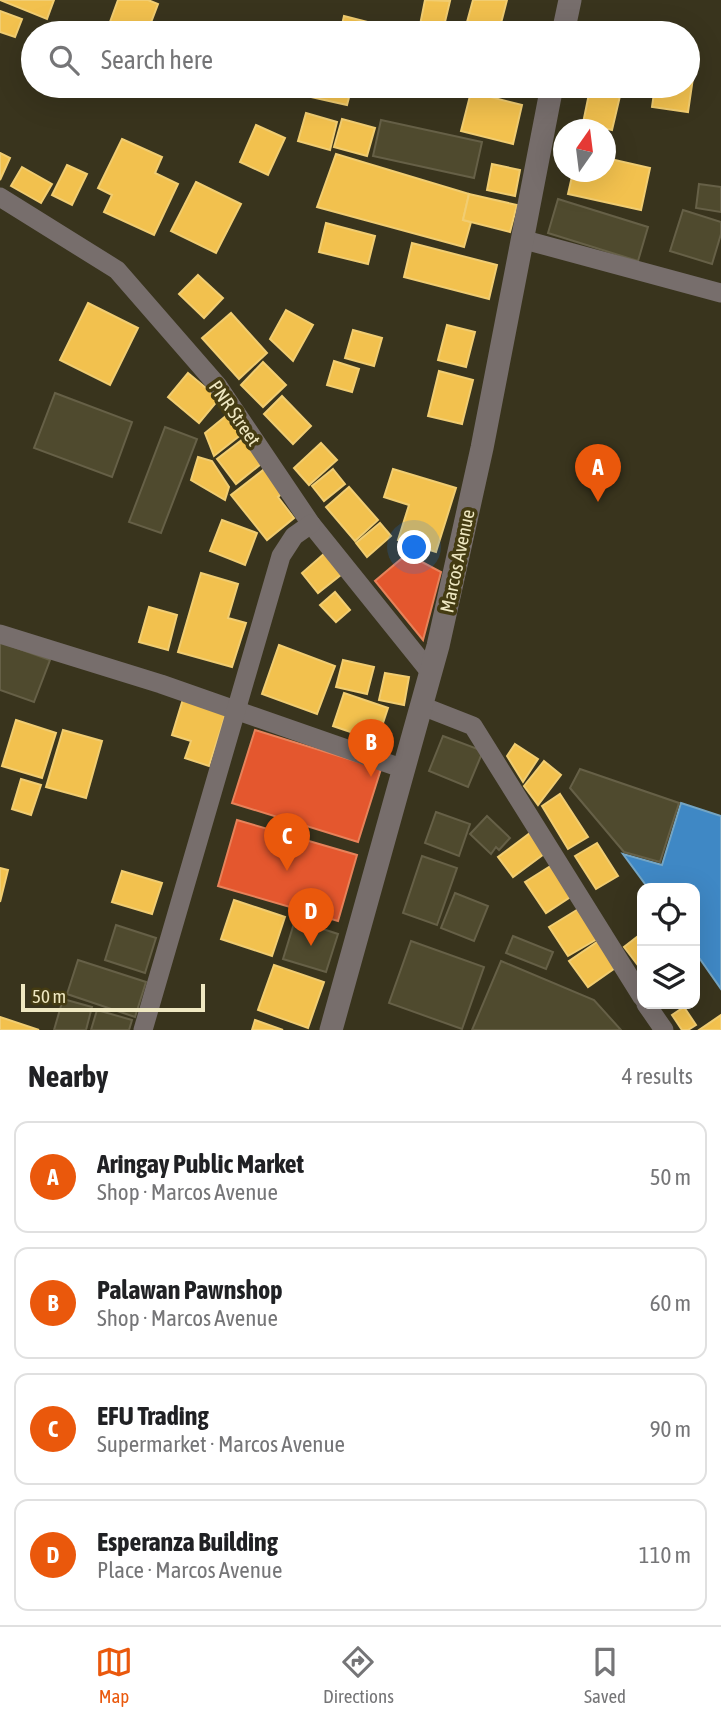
<!DOCTYPE html>
<meta charset="utf-8">
<style>
:root{--surface:#fff;--page:#f6f6f6;--text:#202124;--muted:#757577;--line:#e0e0e0;--accent:#ea580c}
body{margin:0;font-family:"Asap Condensed",sans-serif;background:var(--page);color:var(--text)}
.controls{position:absolute;right:21px;bottom:21px;display:grid;overflow:hidden;border-radius:14px;box-shadow:0 7px 28px #0002}
.controls button{width:63px;height:63px;display:grid;place-items:center;padding:0;border:0;border-bottom:2px solid var(--line);background:var(--surface);color:var(--text);font:35px sans-serif}
.compass{position:absolute;left:553px;top:119px;width:63px;height:63px;border-radius:50%;background:var(--surface);box-shadow:0 7px 28px #0002;rotate:14deg}
.scale{position:absolute;left:21px;bottom:18px;width:184px;box-sizing:border-box;padding-left:7px;border:4px solid #efe8c2;border-top:0;font-size:19px;line-height:24px;white-space:nowrap;color:#efe8c2;-webkit-text-stroke:5px #443b12;paint-order:stroke}
.you{position:absolute;left:415px;top:548px;width:24px;height:24px;margin:-18px;border:5px solid #fff;border-radius:50%;background:#1a73e8;box-shadow:0 0 0 10px #1a73e833}
.badge{display:grid;place-items:center;width:46px;height:46px;border-radius:50%;background:var(--accent);color:#fff;font-size:23px;font-weight:700}
.pin{position:absolute;translate:-50% -58px;filter:drop-shadow(0 2px 4px #0008)}
.pin::after{content:'';position:absolute;top:37px;width:24px;height:21px;background:inherit;clip-path:polygon(0 0,100% 0,50% 100%)}
.list{margin:0;padding:0;list-style:none}
h2{display:flex;justify-content:space-between;align-items:center;height:91px;margin:0;padding:0 28px;font-size:30px}
h2 small{font-size:23px;font-weight:400;color:var(--muted)}
.list li{display:grid;grid-template-columns:46px 1fr auto;gap:21px;align-items:center;box-sizing:border-box;height:112px;margin:0 14px 14px;padding:0 14px;border:2px solid var(--line);border-radius:14px}
.list b{display:block;font-size:26px;white-space:nowrap}
.list p{margin:0;font-size:23px;white-space:nowrap;color:var(--muted)}
.list em{font-size:23px;font-style:normal;color:var(--muted)}
.icon{flex:none;width:38px;height:38px;fill:none;stroke:currentColor;stroke-width:2;stroke-linecap:round;stroke-linejoin:round}
.map{position:relative;flex:none;width:721px;height:1030px;overflow:hidden}
.search{position:absolute;background:var(--surface);box-shadow:0 7px 28px #0002;left:21px;right:21px;top:21px;height:77px;display:flex;align-items:center;gap:18px;box-sizing:border-box;padding:0 24px;border-radius:38px;color:var(--muted);font-size:26px}
.sheet{height:595px;background:var(--surface)}
nav{display:flex;justify-content:space-around;align-items:center;box-sizing:border-box;height:98px;border-top:2px solid var(--line);background:var(--surface);font-size:19px;color:var(--muted)}
nav a{display:grid;justify-items:center;gap:4px}
nav .on{color:var(--accent)}
.map>svg:first-child{display:block}
.homes{fill:#f2c14e;stroke:#f1cd71;stroke-width:2}
.shops{fill:#e4572e;stroke:#e7825a;stroke-width:2}
.schools{fill:#3f88c5;stroke:#74a5c4;stroke-width:2}
.building{fill:#4f4a2e;stroke:#666047;stroke-width:2}
.lines{fill:none;stroke-linecap:round;stroke-linejoin:round}
.minor{stroke:#776e6c;stroke-width:19}
.tertiary{stroke:#776e6c;stroke-width:23}
.labels{text-anchor:middle;dominant-baseline:central;stroke-width:7;stroke-linejoin:round;paint-order:stroke}
.street-label{font-size:19px;fill:#efe8c2;stroke:#443b12}
</style>
<div class="map">
<svg width="721" height="1030" viewBox="0 0 721 1030">
<rect width="100%" height="100%" fill="#39341d"/>
<g class="homes">
<polygon points="0,0 54,0 47,19"/>
<polygon points="118,0 148,0 158,4 147,33 106,33"/>
<polygon points="425,0 450,1 443,30 420,25"/>
<polygon points="473,0 507,0 499,31 467,22"/>
<polygon points="0,11 22,19 15,37 0,32"/>
<polygon points="344,16 391,28 390,33 340,33"/>
<polygon points="688,70 694,71 688,112 652,107 655,86 688,86"/>
<polygon points="304,86 352,86 347,105 302,95"/>
<polygon points="590,89 620,96 612,130 583,123"/>
<polygon points="471,92 522,105 513,144 461,131"/>
<polygon points="306,113 337,122 330,150 298,141"/>
<polygon points="342,119 375,128 367,156 334,147"/>
<polygon points="256,125 285,138 268,175 240,162"/>
<polygon points="122,139 162,157 155,173 178,184 154,235 104,212 112,195 98,188"/>
<polygon points="0,153 10,158 0,180"/>
<polygon points="336,154 469,194 463,220 471,222 464,247 317,207"/>
<polygon points="606,158 650,168 641,210 568,194 573,172 606,172"/>
<polygon points="492,164 520,170 515,196 487,190"/>
<polygon points="67,165 87,174 72,205 52,195"/>
<polygon points="22,167 52,184 41,203 11,186"/>
<polygon points="196,182 241,204 216,253 171,231"/>
<polygon points="469,194 517,205 510,232 463,220"/>
<polygon points="326,223 375,236 368,264 319,252"/>
<polygon points="412,243 497,265 489,299 404,277"/>
<polygon points="198,275 223,298 204,318 179,294"/>
<polygon points="88,303 138,328 110,385 60,360"/>
<polygon points="286,310 313,325 293,361 270,339"/>
<polygon points="231,313 267,353 239,379 202,338"/>
<polygon points="447,325 475,332 466,367 438,360"/>
<polygon points="353,330 382,338 374,366 345,358"/>
<polygon points="334,361 359,369 352,392 327,385"/>
<polygon points="263,362 286,385 263,407 241,385"/>
<polygon points="439,371 473,380 462,424 428,416"/>
<polygon points="188,373 219,399 199,423 168,397"/>
<polygon points="282,396 311,426 293,444 264,414"/>
<polygon points="232,411 247,430 214,456 205,433"/>
<polygon points="247,436 266,460 236,484 217,459"/>
<polygon points="321,443 337,460 309,485 294,468"/>
<polygon points="198,457 212,461 229,487 225,500 191,480"/>
<polygon points="267,467 285,491 278,497 294,518 267,540 231,495"/>
<polygon points="333,469 345,484 324,501 312,486"/>
<polygon points="393,469 456,488 436,552 398,540 409,505 384,497"/>
<polygon points="349,487 378,520 355,541 326,507"/>
<polygon points="222,520 257,533 245,565 210,551"/>
<polygon points="380,523 391,536 367,557 356,543"/>
<polygon points="325,553 342,574 318,593 302,573"/>
<polygon points="201,573 238,584 228,618 246,623 232,667 178,652"/>
<polygon points="335,592 350,610 336,622 320,605"/>
<polygon points="149,607 177,615 168,650 139,642"/>
<polygon points="279,645 335,666 317,714 262,694"/>
<polygon points="343,660 374,667 367,694 336,687"/>
<polygon points="385,673 409,677 404,705 379,700"/>
<polygon points="344,693 388,708 377,741 333,726"/>
<polygon points="183,699 226,713 209,766 185,758 191,741 172,735"/>
<polygon points="16,720 56,733 42,778 2,766"/>
<polygon points="63,730 102,741 86,798 46,787"/>
<polygon points="515,744 538,759 523,782 507,756"/>
<polygon points="544,761 561,775 538,805 524,786"/>
<polygon points="21,779 41,785 31,815 12,809"/>
<polygon points="560,794 588,837 568,849 542,806"/>
<polygon points="530,833 544,854 513,877 498,857"/>
<polygon points="597,843 618,876 596,889 575,856"/>
<polygon points="552,865 572,896 546,913 525,882"/>
<polygon points="0,868 8,870 0,902"/>
<polygon points="122,871 162,883 152,914 112,902"/>
<polygon points="234,900 285,917 272,956 221,939"/>
<polygon points="580,908 599,938 568,956 549,927"/>
<polygon points="642,933 642,966 640,968 624,947"/>
<polygon points="600,940 618,966 588,987 569,961"/>
<polygon points="274,965 324,982 308,1028 258,1010"/>
<polygon points="684,1007 696,1025 688,1030 682,1030 672,1015"/>
<polygon points="721,1015 721,1030 699,1030"/>
<polygon points="0,1017 39,1030 0,1030"/>
<polygon points="255,1020 283,1030 252,1030"/>
</g>
<g class="shops">
<polygon points="407,554 441,572 423,640 375,581"/>
<polygon points="255,730 381,769 358,842 232,803"/>
<polygon points="237,820 357,855 338,921 218,886"/>
</g>
<polygon class="schools" points="681,803 721,816 721,989 695,952 695,888 648,888 623,854 662,865"/>
<g class="building">
<polygon points="381,120 482,142 474,178 373,156"/>
<polygon points="699,184 721,187 721,212 696,208"/>
<polygon points="558,199 648,227 638,261 548,233"/>
<polygon points="683,210 721,222 721,234 712,264 670,251"/>
<polygon points="55,393 132,422 112,477 34,448"/>
<polygon points="165,427 197,439 161,533 129,522"/>
<polygon points="0,642 50,660 34,702 0,690"/>
<polygon points="443,736 483,751 468,787 429,771"/>
<polygon points="580,769 679,803 660,862 624,852 570,788"/>
<polygon points="436,812 470,824 459,856 425,843"/>
<polygon points="487,816 510,838 499,850 496,847 491,854 470,834"/>
<polygon points="422,856 457,868 437,925 403,913"/>
<polygon points="455,893 488,906 474,941 441,928"/>
<polygon points="295,920 338,934 326,972 283,959"/>
<polygon points="116,925 156,938 145,973 105,960"/>
<polygon points="513,936 553,952 546,969 506,953"/>
<polygon points="411,941 484,967 462,1029 389,1003"/>
<polygon points="78,960 146,982 135,1017 67,994"/>
<polygon points="501,961 594,1000 621,1030 472,1030"/>
<polygon points="63,999 92,1007 86,1030 54,1030"/>
<polygon points="97,1010 132,1020 129,1030 91,1030"/>
</g>
<g class="lines">
<g class="minor">
<polyline points="0,197 117,270 218,386 311,524 430,672"/>
<polyline points="521,239 721,293"/>
<polyline points="0,634 161,684 404,769"/>
<polyline points="422,706 473,726 642,997"/>
<polyline points="646,1004 664,1030"/>
<polyline points="143,1030 281,556 294,536 311,524"/>
</g>
<g class="tertiary">
<polyline points="563,33 570,0"/>
<polyline points="331,1030 438,646 482,448 552,86"/>
</g>
</g>
<g class="labels">
<g class="street-label">
<text transform="translate(235 413) rotate(55)">PNR Street</text>
<text transform="translate(457 561) rotate(-78)">Marcos Avenue</text>
</g>
</g>
</svg>
<div class="controls">
<button><svg class="icon" aria-label="locate" viewBox="0 0 24 24"><circle cx="12" cy="12" r="6"/><path d="M12 2v4M12 18v4M2 12h4M18 12h4"/></svg></button>
<button><svg class="icon" aria-label="layers" viewBox="0 0 24 24"><path d="M12 4l9 5-9 5-9-5zM3 14l9 5 9-5"/></svg></button>
</div>
<svg class="compass" viewBox="-18 -18 36 36"><path d="M0-13l5 13h-10z" fill="#e53935"/><path d="M0 13l5-13h-10z" fill="#757577"/></svg>
<div class="scale">50 m</div>
<div class="you"></div>
<div class="pin badge" style="left:598px;top:502px">A</div>
<div class="pin badge" style="left:371px;top:777px">B</div>
<div class="pin badge" style="left:287px;top:871px">C</div>
<div class="pin badge" style="left:311px;top:946px">D</div>
<div class="search"><svg class="icon" aria-label="search" viewBox="0 0 24 24"><circle cx="10" cy="10" r="6"/><path d="M15 15l6 6"/></svg>Search here</div>
</div>
<section class="sheet">
<h2>Nearby<small>4 results</small></h2>
<ul class="list">
<li><span class="badge">A</span><div><b>Aringay Public Market</b><p>Shop · Marcos Avenue</p></div><em>50 m</em></li>
<li><span class="badge">B</span><div><b>Palawan Pawnshop</b><p>Shop · Marcos Avenue</p></div><em>60 m</em></li>
<li><span class="badge">C</span><div><b>EFU Trading</b><p>Supermarket · Marcos Avenue</p></div><em>90 m</em></li>
<li><span class="badge">D</span><div><b>Esperanza Building</b><p>Place · Marcos Avenue</p></div><em>110 m</em></li>
</ul>
</section>
<nav>
<a class="on"><svg class="icon" aria-label="map" viewBox="0 0 24 24"><path d="M3 6l6-2 6 2 6-2v14l-6 2-6-2-6 2zM9 4v14M15 6v14"/></svg>Map</a>
<a><svg class="icon" aria-label="directions" viewBox="0 0 24 24"><path d="M12 3l9 9-9 9-9-9zM9 14v-3h6M13 9l2 2-2 2"/></svg>Directions</a>
<a><svg class="icon" aria-label="saved" viewBox="0 0 24 24"><path d="M7 4h10v16l-5-4-5 4z"/></svg>Saved</a>
</nav>
